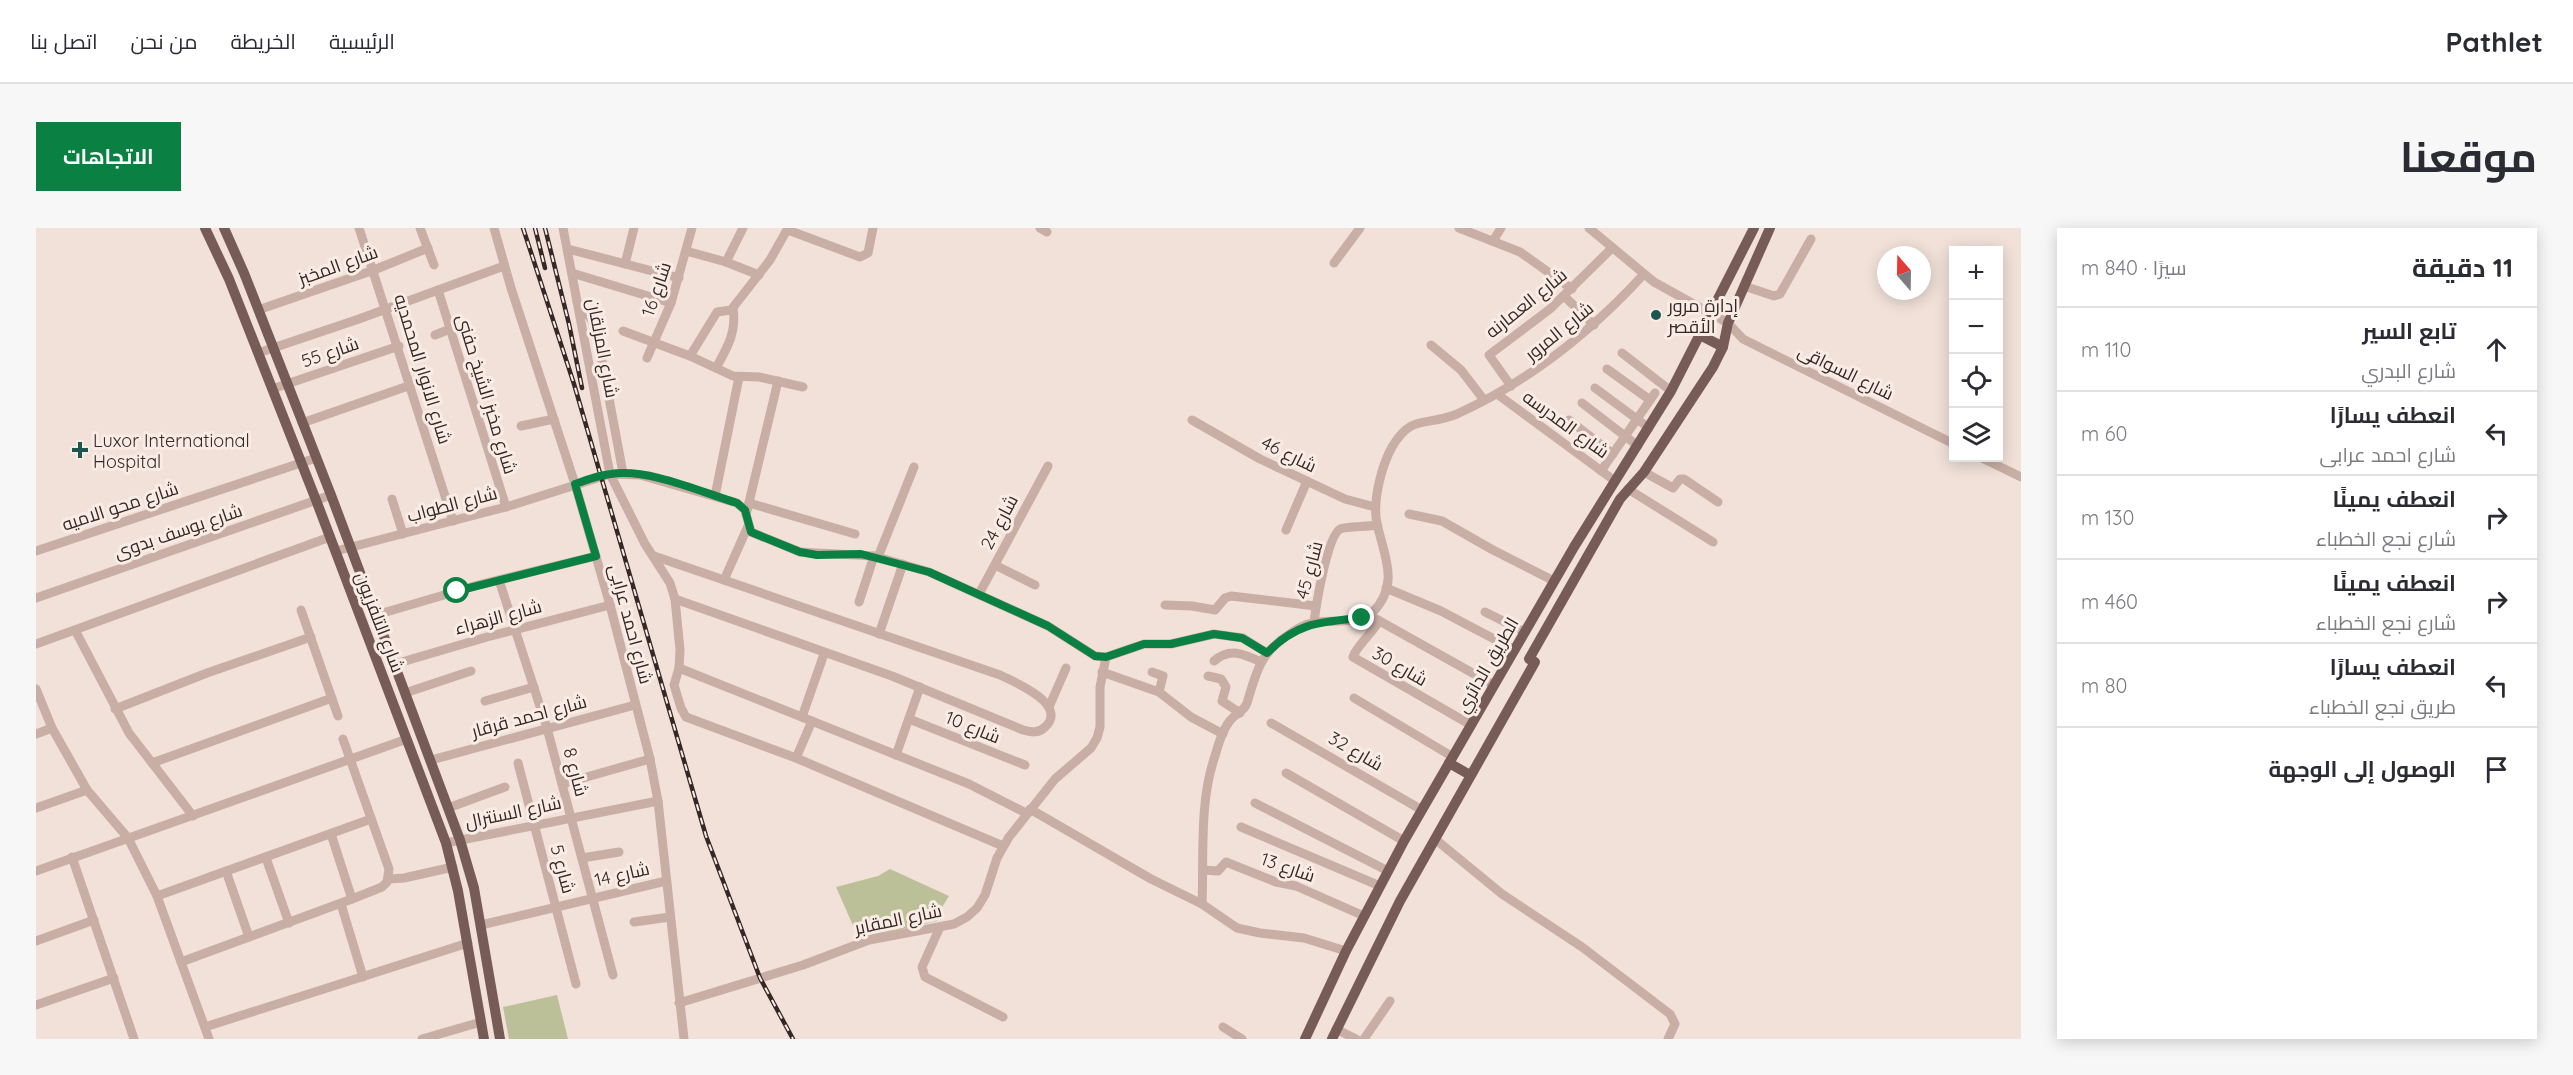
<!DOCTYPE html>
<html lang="ar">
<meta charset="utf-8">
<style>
:root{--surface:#fff;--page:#f7f7f7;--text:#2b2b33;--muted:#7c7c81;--line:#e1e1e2;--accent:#0b8043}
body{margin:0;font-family:Quicksand,Cairo,sans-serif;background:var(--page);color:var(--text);direction:rtl}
.controls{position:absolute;right:18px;top:18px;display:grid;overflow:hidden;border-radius:0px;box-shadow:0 3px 15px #0003}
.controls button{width:54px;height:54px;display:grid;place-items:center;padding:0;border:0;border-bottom:2px solid var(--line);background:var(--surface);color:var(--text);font:30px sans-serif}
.compass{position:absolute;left:1841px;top:18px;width:54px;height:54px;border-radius:50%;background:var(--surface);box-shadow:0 3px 15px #0003;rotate:340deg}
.stop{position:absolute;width:18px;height:18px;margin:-14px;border:4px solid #0b8043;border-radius:50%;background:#fff}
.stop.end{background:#0b8043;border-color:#fff;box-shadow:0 2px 6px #0008}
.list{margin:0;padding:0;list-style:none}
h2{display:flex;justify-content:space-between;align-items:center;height:78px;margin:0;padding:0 24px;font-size:26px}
h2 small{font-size:20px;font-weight:400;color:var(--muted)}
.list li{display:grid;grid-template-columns:39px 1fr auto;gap:18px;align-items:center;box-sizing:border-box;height:84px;padding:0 24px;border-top:2px solid var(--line)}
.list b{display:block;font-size:22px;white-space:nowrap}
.list p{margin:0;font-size:20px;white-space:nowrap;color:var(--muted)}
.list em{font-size:20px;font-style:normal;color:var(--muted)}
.icon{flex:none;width:33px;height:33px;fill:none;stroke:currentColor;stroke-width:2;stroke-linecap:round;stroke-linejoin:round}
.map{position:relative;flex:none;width:1985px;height:811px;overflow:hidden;direction:ltr;border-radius:0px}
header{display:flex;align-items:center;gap:36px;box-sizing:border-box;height:84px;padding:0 30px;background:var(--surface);border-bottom:2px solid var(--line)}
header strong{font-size:28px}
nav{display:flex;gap:33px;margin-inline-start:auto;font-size:21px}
.intro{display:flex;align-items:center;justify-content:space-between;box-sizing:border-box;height:144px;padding:0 36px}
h1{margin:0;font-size:42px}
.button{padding:15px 27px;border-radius:0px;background:var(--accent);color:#fff;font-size:21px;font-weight:700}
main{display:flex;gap:36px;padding:0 36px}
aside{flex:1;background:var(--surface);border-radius:0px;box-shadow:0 3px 15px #0003}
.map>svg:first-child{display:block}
.green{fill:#bbc099}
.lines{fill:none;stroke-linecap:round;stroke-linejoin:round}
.minor{stroke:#c9aea5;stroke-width:9}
.major{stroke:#775b57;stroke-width:10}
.rail-casing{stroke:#352826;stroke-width:4.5}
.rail{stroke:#f9ece5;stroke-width:2;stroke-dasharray:7;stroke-linecap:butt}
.route{stroke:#0b8043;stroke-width:8}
.poi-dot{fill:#1c564e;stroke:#f9ece5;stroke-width:2}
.labels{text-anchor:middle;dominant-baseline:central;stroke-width:6;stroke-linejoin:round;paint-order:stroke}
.street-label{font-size:18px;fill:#352826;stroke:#f9ece5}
.poi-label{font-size:18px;fill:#352826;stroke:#f9ece5;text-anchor:start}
</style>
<header>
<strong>Pathlet</strong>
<nav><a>الرئيسية</a><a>الخريطة</a><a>من نحن</a><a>اتصل بنا</a></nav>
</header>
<div class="intro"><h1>موقعنا</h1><a class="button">الاتجاهات</a></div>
<main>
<aside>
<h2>11 دقيقة<small>سيرًا · 840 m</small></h2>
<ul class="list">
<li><svg class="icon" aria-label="ahead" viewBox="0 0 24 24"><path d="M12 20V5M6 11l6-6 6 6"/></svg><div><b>تابع السير</b><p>شارع البدري</p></div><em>110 m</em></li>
<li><svg class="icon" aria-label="left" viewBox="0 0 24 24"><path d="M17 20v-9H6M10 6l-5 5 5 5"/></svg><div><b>انعطف يسارًا</b><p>شارع احمد عرابى</p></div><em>60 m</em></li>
<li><svg class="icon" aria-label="right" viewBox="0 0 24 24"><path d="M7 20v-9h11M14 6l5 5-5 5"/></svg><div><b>انعطف يمينًا</b><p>شارع نجع الخطباء</p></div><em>130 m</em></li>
<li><svg class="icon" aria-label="right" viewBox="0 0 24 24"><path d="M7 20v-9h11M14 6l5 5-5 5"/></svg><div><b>انعطف يمينًا</b><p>شارع نجع الخطباء</p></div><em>460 m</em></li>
<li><svg class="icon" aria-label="left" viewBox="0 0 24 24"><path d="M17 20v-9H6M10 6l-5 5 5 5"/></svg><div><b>انعطف يسارًا</b><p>طريق نجع الخطباء</p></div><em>80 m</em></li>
<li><svg class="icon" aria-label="arrive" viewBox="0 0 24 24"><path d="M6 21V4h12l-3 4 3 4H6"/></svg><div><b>الوصول إلى الوجهة</b></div></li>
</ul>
</aside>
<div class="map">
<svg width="1985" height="811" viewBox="0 0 1985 811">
<rect width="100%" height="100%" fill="#f1e1d9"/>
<g class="green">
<polygon points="854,641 913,668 903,684 901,693 823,711 800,659 842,648"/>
<polygon points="521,767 532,811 473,811 467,779"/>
</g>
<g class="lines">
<g class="minor">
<polyline points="323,0 417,293"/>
<polyline points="384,0 398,37"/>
<polyline points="458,0 475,60 539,256 574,377 614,531 622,573 648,811"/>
<polyline points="527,0 574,246 609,316 634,355 639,371 644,422 643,440 638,457 645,480 650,489 760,530 967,618"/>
<polyline points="1004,0 1011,4"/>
<polyline points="1423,0 1484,24 1536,61"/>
<polyline points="1553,0 1618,54 1692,95 1707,111 1918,216"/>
<polyline points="752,2 824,29 832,25 837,0"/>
<polyline points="1457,13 1465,0"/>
<polyline points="532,21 643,50"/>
<polyline points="650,23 690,34 723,47"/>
<polyline points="690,34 707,0"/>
<polyline points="1298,35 1324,0"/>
<polyline points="589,36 598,0"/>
<polyline points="536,45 635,75"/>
<polyline points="1708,58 1738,68 1744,66 1775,11"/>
<polyline points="402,62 470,279"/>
<polyline points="1528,68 1558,97"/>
<polyline points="541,74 555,91 560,101 587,245"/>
<polyline points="222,82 338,42 392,20"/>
<polyline points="587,103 654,128 697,148 723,149 767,159"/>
<polyline points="399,107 414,101"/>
<polyline points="1395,117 1425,142 1448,172"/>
<polyline points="222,125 320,92 468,38"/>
<polyline points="1586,125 1635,163"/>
<polyline points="654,128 681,84 695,82 734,32 752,0"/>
<polyline points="611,130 635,75 656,0"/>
<path d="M680,140C691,120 701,104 697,80"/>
<polyline points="1571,141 1614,172"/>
<polyline points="1475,158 1453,127 1514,81 1576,20"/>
<polyline points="1559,160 1613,200"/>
<polyline points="236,161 363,118"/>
<polyline points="1461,166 1579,253"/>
<polyline points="1546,175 1602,218"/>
<polyline points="1156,192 1224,231 1309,271 1339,279"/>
<polyline points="1533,192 1577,226"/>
<polyline points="266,195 375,157"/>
<polyline points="485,198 518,191"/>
<polyline points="1946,230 1985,249"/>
<polyline points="1565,243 1619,165"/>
<polyline points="1608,244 1637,260 1644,251 1648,251 1682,274"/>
<polyline points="1592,261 1677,314"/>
<polyline points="679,268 703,149"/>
<polyline points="356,271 367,306"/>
<polyline points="713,275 819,306"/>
<polyline points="1373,286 1406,293 1457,322 1518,353"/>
<polyline points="710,287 742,153"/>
<polyline points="1250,302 1271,253"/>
<polyline points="0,323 280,230"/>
<polyline points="300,323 470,279 574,246 604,247 701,275 709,282 715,304 764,324 838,328 893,344 1012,398 1059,428 1070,429 1108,416 1135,416 1178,406 1207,410 1231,425"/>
<path d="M618,328L964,447C979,454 1033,477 1009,499C1002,506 995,504 987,502L856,448L639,371"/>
<polyline points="842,329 878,239"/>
<polyline points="959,337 999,357"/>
<polyline points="463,352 511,500 577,747"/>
<polyline points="688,352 712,298"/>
<polyline points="1350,360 1405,383 1479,422"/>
<polyline points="943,366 1012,238"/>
<polyline points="0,370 295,267"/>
<polyline points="823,374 838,328"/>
<polyline points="1129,377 1156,378 1179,382 1189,370 1195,368 1280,378"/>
<polyline points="265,382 302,488"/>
<polyline points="1449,384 1489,404"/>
<polyline points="340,387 442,357 560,328"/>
<polyline points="1340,391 1458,457"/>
<path d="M1343,393C1337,404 1319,420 1317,429L1435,497"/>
<path d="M1278,394C1280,378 1291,309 1304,301C1310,298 1332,299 1341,297"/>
<polyline points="39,402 93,505 157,588"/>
<polyline points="843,406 867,336"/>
<polyline points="0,416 294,309"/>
<path d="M1178,433C1194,419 1208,426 1225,434"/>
<polyline points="359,436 451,409 574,377"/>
<polyline points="643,440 933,556 990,585"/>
<polyline points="1066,444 1123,464 1155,489 1187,506"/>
<polyline points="1116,444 1127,448 1123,464"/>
<polyline points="1172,448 1185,451 1190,459 1186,473 1204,485"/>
<polyline points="0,461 16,500 51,562 92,610 121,668 173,811"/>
<polyline points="369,465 435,443"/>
<polyline points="1318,470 1417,529"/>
<polyline points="449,473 498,459"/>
<polyline points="1013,479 1030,440"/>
<polyline points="79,481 171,445 275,409"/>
<polyline points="766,489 788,426"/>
<polyline points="873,491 989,537"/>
<polyline points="1235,495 1386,582"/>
<polyline points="0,506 16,500"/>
<polyline points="860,527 884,459"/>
<polyline points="760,530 776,493"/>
<polyline points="395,532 599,477"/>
<polyline points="116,535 296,470"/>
<polyline points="482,535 540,756"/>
<polyline points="1250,545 1368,613"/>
<polyline points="526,556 614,531"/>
<polyline points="1219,575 1352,643"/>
<polyline points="0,580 51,562"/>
<polyline points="412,580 469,559"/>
<polyline points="994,581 1115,651 1166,676 1201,700 1224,705 1268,710 1310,723"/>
<polyline points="1205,599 1344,658"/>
<polyline points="295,606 316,671"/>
<polyline points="1399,611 1466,666 1546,719 1634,786 1639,796 1632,811"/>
<polyline points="410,615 622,573"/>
<polyline points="36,629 98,811"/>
<polyline points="230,630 253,695"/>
<polyline points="546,630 583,624"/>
<polyline points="1167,642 1182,643 1190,634 1240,654 1260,658 1328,688"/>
<polyline points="0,643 371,511"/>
<polyline points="190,643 213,709"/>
<polyline points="353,651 368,650 417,639"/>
<polyline points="121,668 335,591"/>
<polyline points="305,676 327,749"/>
<path d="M1166,676C1168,627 1163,574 1179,528C1182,517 1186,503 1193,494C1198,486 1208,484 1211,475C1220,445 1224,425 1252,407C1260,401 1270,396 1280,394C1297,392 1325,396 1337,384C1367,353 1344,321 1340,289C1338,268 1346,237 1356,219C1376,185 1390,199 1421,186C1494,153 1554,105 1608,46"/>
<polyline points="598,694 634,689"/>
<polyline points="445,697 630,653"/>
<polyline points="904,699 886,739 889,749 967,789"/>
<polyline points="0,713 58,692"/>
<polyline points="145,734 316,671 346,659 351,654 353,641 307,511"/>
<polyline points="643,775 767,737 833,712 918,696 931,689 941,680 949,667 961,630 973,609 1019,551 1055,520 1061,510 1064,499 1064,459 1070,429"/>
<polyline points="0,777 78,750"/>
<polyline points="169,799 432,715"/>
<polyline points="1187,799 1206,811"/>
<polyline points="1300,801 1320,811"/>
<polyline points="386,811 445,794"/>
<polyline points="1328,811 1354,773"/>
</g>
<g class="major">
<polyline points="169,0 193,51 280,272 410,615 422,663 448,811"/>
<polyline points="188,0 208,45 295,267 424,612 438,660 464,811"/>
<polyline points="1664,107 1687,119"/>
<polyline points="1413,535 1434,547"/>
<polyline points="1269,811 1310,723 1368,613 1538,319 1635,163 1718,0"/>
<polyline points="1296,811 1364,673 1499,434 1493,431 1584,271 1608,244 1677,139 1687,119 1692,95 1734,0"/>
</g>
<g class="rail-casing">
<g id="rail">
<polyline points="487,0 538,156 670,608 724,750 757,811"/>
<polyline points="499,0 509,40"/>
<polyline points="509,0 533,96 546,160"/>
</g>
</g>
<use href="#rail" class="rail"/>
</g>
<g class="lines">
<path class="route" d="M421,363L560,328L539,256C550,252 563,247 575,246C612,240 665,264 701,275L709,282L715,304L764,324L781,327L825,326L893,344L1012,398L1059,428L1070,429L1108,416H1135L1178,406L1206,410L1231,425C1261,394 1285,394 1326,390"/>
</g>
<g class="poi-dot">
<circle cx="1620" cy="87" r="6"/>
<path d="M41 213h6v6h6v6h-6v6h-6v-6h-6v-6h6z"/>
</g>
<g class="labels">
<g class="street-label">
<text transform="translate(302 37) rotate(-20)">شارع المخبز</text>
<text transform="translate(620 61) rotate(-71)">شارع 16</text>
<text transform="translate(1490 75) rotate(-39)">شارع العمارنه</text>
<text transform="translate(1523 103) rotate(-39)">شارع المرور</text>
<text transform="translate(567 120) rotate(79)">شارع المزلقان</text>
<text transform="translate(294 124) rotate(-19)">شارع 55</text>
<text transform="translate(387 141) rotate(73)">شارع الانوار المحمديه</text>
<text transform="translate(1810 144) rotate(26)">شارع السواقى</text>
<text transform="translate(451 166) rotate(73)">شارع مخبز الشيخ حفنى</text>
<text transform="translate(1530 196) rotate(36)">شارع المدرسه</text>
<text transform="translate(1253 226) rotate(26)">شارع 46</text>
<text transform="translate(416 276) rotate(-15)">شارع الطواب</text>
<text transform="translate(84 278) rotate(-18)">شارع محو الاميه</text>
<text transform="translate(963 294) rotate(-62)">شارع 24</text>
<text transform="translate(142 303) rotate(-19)">شارع يوسف بدوى</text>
<text transform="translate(1273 342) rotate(-75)">شارع 45</text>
<text transform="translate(462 389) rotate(-15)">شارع الزهراء</text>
<text transform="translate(344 394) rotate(69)">شارع التلفزيون</text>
<text transform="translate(595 396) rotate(75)">شارع احمد عرابى</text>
<text transform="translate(1451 437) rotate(-60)">الطريق الدائري</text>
<text transform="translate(1364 438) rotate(30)">شارع 30</text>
<text transform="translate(493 488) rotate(-15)">شارع احمد قرقار</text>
<text transform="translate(937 499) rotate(22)">شارع 10</text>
<text transform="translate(1320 523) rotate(30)">شارع 32</text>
<text transform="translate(540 544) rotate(75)">شارع 8</text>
<text transform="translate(477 584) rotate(-12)">شارع السنترال</text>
<text transform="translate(1252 639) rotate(19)">شارع 13</text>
<text transform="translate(527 641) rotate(75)">شارع 5</text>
<text transform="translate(586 646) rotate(-13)">شارع 14</text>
<text transform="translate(862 691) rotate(-12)">شارع المقابر</text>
</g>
<g class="poi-label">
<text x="1632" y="77">إدارة مرور<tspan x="1632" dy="21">الأقصر</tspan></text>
<text x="57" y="212">Luxor International<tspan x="57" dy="21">Hospital</tspan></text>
</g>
</g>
</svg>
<div class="controls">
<button>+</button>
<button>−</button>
<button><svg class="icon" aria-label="locate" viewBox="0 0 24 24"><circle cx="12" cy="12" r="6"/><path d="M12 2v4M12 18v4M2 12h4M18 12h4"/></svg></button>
<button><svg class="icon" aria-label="layers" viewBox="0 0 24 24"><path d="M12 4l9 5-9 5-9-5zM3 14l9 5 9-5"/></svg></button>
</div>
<svg class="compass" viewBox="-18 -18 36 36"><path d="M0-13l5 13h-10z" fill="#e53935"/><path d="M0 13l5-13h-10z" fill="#7c7c81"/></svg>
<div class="stop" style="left:421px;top:363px"></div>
<div class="stop end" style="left:1326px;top:390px"></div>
</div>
</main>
